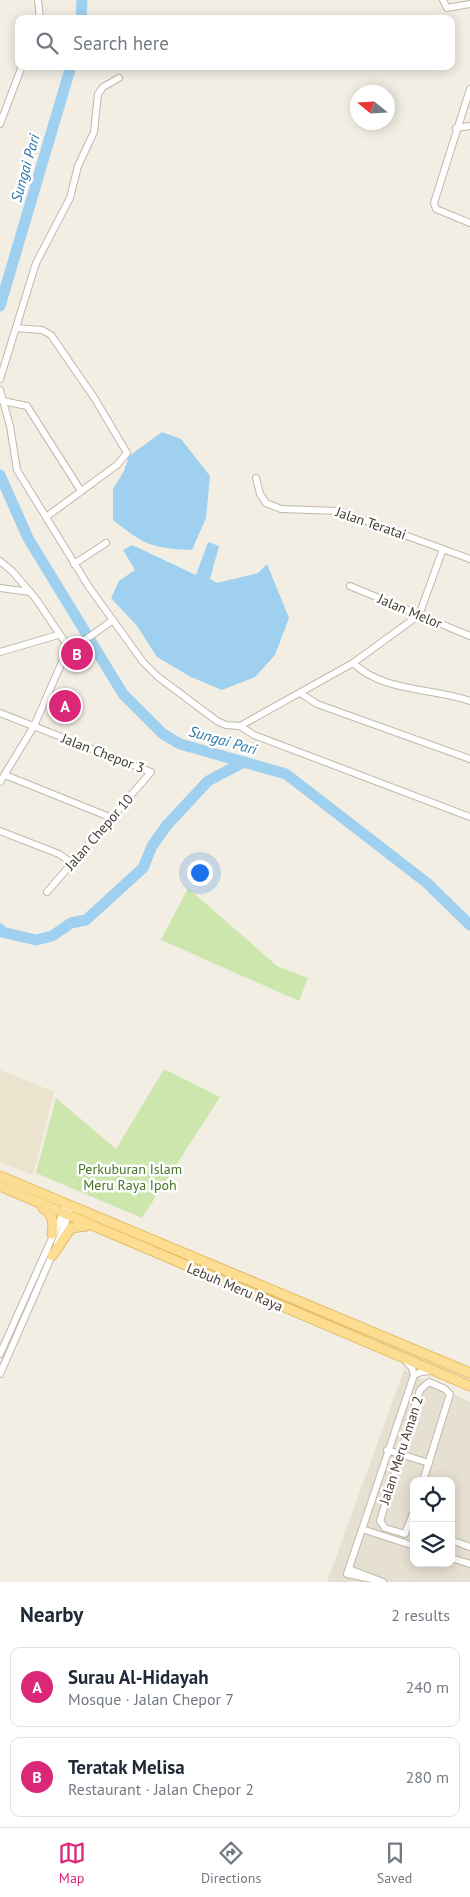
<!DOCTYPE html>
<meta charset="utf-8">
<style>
:root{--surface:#fff;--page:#f6f6f7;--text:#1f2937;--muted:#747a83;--line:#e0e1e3;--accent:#db2777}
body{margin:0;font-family:"PT Sans",sans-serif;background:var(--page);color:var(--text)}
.controls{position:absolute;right:15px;bottom:15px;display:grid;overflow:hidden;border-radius:10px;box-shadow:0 2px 12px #0003}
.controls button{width:45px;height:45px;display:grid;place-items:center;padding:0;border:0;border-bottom:1px solid var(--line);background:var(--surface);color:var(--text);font:25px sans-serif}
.compass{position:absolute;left:350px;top:85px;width:45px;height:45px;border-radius:50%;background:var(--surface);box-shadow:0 2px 12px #0003;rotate:288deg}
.you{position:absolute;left:199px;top:872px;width:18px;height:18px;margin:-12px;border:4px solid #fff;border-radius:50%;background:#1a73e8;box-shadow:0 0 0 8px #1a73e833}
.badge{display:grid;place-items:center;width:32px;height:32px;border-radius:50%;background:var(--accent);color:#fff;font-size:16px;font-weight:700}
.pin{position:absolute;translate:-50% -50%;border:2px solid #fff;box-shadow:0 1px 5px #0006}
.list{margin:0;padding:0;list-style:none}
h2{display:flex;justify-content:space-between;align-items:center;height:65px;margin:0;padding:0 20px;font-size:21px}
h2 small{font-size:16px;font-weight:400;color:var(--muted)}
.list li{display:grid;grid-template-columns:32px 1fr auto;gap:15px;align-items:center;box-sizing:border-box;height:80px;margin:0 10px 10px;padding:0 10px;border:1px solid var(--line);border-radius:10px}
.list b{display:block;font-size:19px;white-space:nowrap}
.list p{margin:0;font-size:16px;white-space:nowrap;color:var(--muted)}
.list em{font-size:16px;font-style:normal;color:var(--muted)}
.icon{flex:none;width:28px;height:28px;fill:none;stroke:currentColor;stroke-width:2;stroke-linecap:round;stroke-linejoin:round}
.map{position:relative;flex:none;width:470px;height:1582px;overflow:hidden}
.search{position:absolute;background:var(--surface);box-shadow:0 2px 12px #0003;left:15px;right:15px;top:15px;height:55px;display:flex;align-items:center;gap:12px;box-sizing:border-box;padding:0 18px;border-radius:10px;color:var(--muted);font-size:19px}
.sheet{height:245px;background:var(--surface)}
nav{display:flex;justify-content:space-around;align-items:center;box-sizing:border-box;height:70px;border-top:1px solid var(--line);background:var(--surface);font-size:14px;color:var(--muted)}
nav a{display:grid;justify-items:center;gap:2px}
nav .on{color:var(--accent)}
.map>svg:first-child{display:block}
.residential{fill:#e6e0d2;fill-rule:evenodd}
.education{fill:#ebe3ce}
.green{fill:#cde6ad}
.water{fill:#a0d0ef}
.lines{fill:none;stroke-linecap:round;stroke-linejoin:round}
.river{stroke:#a0d0ef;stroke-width:11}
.minor-casing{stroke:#c0b8aa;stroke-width:8}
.major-casing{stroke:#e2ba62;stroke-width:11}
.minor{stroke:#fff;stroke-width:6}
.major{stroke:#fddd92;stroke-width:9}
.labels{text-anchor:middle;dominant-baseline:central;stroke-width:5;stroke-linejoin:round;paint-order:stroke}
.street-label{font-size:14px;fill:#443e34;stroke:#fff}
.park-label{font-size:14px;fill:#467528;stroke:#fff}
.water-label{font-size:15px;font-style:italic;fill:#2f7aae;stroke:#fff}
</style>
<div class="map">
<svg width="470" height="1582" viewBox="0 0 470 1582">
<rect width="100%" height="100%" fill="#f2eee4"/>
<path class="residential" d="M404,1370L470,1402V1582H327ZM414,1481H451V1563H414Z"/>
<polygon class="education" points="0,1070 54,1092 33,1175 0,1162"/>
<g class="green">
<polygon points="188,888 277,966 308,978 299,1001 161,940"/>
<polygon points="164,1069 220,1097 142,1218 36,1173 56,1098 116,1149"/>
</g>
<g class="water">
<path d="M162,432L181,439L210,476L206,518L192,550C151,548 145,545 113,520V489L124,471L129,456Z"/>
<polygon points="208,542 219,546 210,579 217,583 258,573 267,564 289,618 275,655 255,677 222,690 191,677 157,657 137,626 111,598 119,581 135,570 123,550 132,545 196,575"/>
</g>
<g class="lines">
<g class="river">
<polyline points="81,19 82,0"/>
<polyline points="0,306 71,66"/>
<polyline points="0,475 28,538 123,694 163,734 180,744 286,774 427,883 470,925"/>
<polyline points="0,929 2,932 36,940 52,936 71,923 86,920 143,868 152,846 167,825 208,781 244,762"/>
</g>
<g class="minor-casing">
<g id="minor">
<polyline points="38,0 40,19"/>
<polyline points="443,0 447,8 470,4"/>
<polyline points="470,89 434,203 436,209 470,223"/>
<polyline points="0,124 22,66"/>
<polyline points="456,128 470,126"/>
<polyline points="16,328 42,330 51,335 95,399 127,453 117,465 46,517"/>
<polyline points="0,379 36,263 70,198 78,166 94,132 98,94 103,87 119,78"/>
<polyline points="0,390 10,426 17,470 89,587 143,662 157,676 217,721 226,725 240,726 353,663 419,615 443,549"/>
<polyline points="3,401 27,406 81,491"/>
<polyline points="256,478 260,494 266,503 281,509 339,511 470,559"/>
<polyline points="0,561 12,571 36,599 67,645 78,645 113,620"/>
<polyline points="74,564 106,543"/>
<polyline points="350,586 470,636"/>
<polyline points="0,588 30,592"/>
<polyline points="0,652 58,635"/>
<path d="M353,663C383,692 433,688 470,701"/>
<polyline points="300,693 317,704 470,759"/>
<polyline points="0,713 151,772 47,892"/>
<polyline points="240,726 254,735 470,817"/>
<polyline points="5,775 112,818"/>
<polyline points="0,782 34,726 69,646"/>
<polyline points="0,831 59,854 72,863"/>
<polyline points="57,1244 68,1216 69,1205"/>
<polyline points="0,1354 65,1209"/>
<polyline points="405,1360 412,1368 414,1375"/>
<polyline points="0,1374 53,1253"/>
<polyline points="414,1375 421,1372 431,1371"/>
<polyline points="387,1450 429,1463"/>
<polyline points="414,1511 405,1534 385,1528 380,1521 420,1390 429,1382 445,1389 450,1394 423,1481"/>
<polyline points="362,1529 414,1546"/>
<polyline points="451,1540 470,1547"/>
<polyline points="451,1558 470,1564"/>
<polyline points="349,1569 383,1582"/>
<polyline points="377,1580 347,1574 414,1375"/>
</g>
</g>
<g class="major-casing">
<g id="major">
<polyline points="0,1176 470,1373"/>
<polyline points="0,1186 470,1386"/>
<path d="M43,1208C53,1215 54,1222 52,1234"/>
<polyline points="52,1256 71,1228 86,1226"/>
</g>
</g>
<use href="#minor" class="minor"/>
<use href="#major" class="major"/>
</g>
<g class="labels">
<g class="street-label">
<text transform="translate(371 523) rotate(19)">Jalan Teratai</text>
<text transform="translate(410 611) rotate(23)">Jalan Melor</text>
<text transform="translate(103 753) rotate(21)">Jalan Chepor 3</text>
<text transform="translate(99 832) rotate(-49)">Jalan Chepor 10</text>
<text transform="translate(235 1287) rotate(23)">Lebuh Meru Raya</text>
<text transform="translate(401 1450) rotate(-72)">Jalan Meru Aman 2</text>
</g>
<g class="park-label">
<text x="130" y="1169">Perkuburan Islam<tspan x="130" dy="16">Meru Raya Ipoh</tspan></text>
</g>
<g class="water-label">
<text transform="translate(25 168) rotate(-74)">Sungai Pari</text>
<text transform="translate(223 740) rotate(16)">Sungai Pari</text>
</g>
</g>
</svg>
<div class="controls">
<button><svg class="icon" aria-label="locate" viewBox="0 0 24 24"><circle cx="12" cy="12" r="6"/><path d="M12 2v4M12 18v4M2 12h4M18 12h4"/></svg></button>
<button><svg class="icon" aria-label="layers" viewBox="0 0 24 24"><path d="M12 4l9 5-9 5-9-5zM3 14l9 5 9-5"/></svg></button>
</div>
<svg class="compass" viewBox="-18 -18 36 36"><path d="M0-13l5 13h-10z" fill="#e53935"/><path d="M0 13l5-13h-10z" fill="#747a83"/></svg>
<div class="you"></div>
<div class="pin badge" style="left:65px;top:706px">A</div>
<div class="pin badge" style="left:77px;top:654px">B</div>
<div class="search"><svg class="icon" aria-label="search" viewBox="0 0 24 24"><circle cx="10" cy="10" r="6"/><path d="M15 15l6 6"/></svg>Search here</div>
</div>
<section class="sheet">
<h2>Nearby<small>2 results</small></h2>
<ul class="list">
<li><span class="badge">A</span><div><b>Surau Al-Hidayah</b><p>Mosque · Jalan Chepor 7</p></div><em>240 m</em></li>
<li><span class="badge">B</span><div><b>Teratak Melisa</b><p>Restaurant · Jalan Chepor 2</p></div><em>280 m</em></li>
</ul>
</section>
<nav>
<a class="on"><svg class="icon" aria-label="map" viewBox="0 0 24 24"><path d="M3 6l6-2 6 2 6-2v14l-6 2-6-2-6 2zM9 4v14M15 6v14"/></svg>Map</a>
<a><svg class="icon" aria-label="directions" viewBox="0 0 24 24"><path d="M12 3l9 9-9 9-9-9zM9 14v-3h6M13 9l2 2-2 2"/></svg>Directions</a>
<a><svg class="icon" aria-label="saved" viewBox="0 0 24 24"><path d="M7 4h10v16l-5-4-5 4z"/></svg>Saved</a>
</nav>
